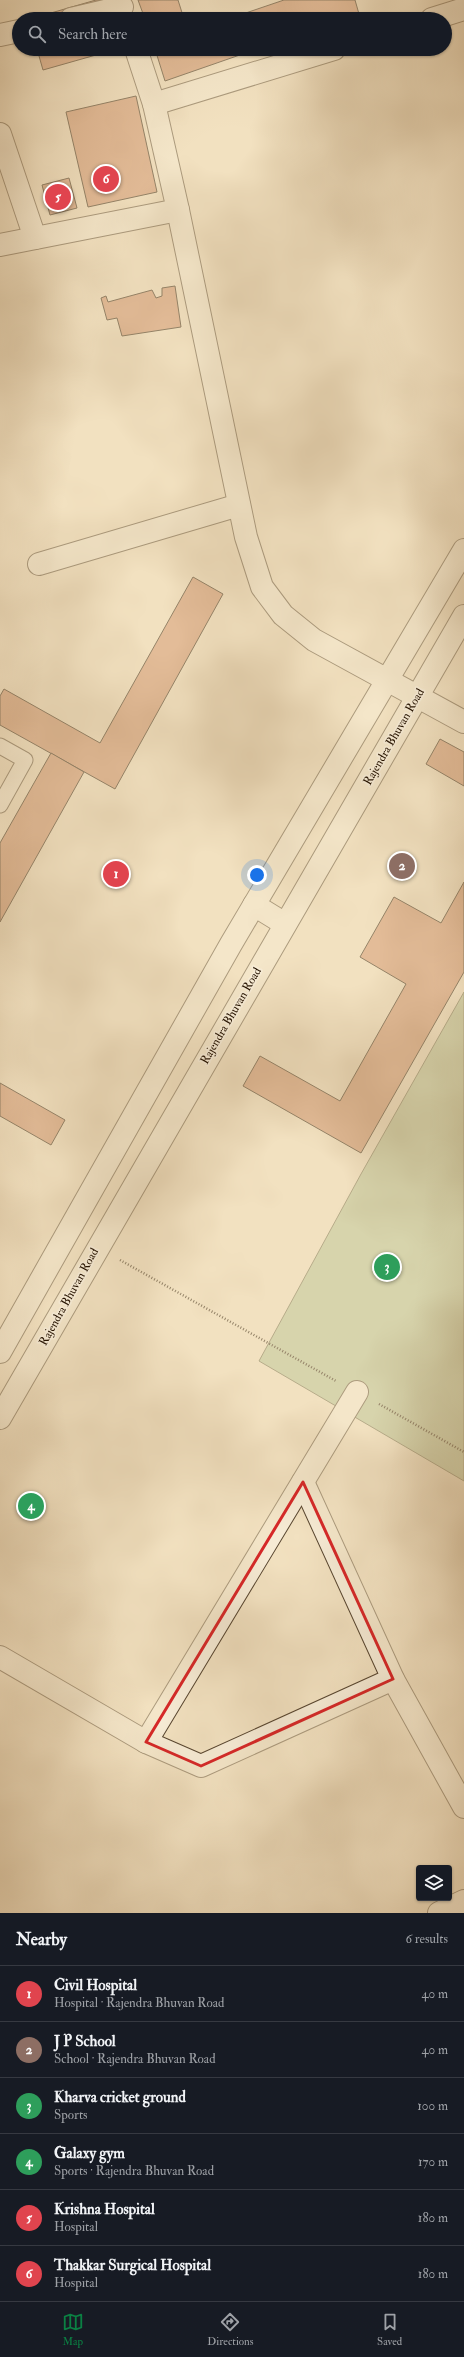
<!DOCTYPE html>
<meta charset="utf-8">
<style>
:root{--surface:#171b24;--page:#242831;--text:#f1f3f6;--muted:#9ea1a6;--line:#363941;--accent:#0b8043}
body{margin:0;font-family:"IM FELL Double Pica",serif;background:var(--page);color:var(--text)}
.controls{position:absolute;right:12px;bottom:12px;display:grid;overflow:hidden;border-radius:4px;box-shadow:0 1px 3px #0004}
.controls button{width:36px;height:36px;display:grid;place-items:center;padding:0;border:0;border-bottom:1px solid var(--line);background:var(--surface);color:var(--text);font:20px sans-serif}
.you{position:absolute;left:257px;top:875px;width:14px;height:14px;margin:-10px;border:3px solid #fff;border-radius:50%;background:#1a73e8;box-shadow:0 0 0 6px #1a73e833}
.badge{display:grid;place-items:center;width:26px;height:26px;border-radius:50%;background:var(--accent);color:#fff;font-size:13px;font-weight:700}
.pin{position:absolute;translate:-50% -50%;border:2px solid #fff;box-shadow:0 1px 4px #0006}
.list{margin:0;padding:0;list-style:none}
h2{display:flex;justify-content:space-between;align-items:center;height:52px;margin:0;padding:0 16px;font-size:17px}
h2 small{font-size:13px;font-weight:400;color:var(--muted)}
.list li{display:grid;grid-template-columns:26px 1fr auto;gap:12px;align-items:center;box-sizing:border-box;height:56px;padding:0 16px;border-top:1px solid var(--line)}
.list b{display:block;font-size:15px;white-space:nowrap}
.list p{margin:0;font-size:13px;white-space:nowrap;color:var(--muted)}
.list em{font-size:13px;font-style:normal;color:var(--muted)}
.icon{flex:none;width:22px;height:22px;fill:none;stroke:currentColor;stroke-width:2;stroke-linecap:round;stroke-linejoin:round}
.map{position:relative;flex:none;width:464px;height:1913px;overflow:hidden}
.search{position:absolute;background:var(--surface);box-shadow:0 1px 3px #0004;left:12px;right:12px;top:12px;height:44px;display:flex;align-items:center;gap:10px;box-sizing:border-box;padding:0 14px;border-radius:22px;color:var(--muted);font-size:15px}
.sheet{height:388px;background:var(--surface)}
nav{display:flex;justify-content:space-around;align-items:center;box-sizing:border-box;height:56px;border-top:1px solid var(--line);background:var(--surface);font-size:11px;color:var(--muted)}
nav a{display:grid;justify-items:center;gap:2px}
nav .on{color:var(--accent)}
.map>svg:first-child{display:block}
.green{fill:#b7c395;stroke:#6e6a4a}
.building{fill:#d08f69;stroke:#241200}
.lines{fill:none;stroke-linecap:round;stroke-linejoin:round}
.service-casing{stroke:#584630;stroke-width:17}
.minor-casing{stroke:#584630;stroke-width:24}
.tertiary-casing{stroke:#584630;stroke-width:24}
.path{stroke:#241200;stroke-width:2.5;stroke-dasharray:1 2;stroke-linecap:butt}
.service{stroke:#f7ecd6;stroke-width:15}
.minor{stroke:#f7ecd6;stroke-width:22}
.tertiary{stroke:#f7ecd6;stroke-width:22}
.marked{fill:none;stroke:#d62828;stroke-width:3;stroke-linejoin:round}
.labels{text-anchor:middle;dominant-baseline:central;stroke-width:3.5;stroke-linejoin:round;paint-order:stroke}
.street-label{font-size:12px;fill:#241200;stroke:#f7ecd6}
</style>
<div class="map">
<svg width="464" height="1913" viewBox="0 0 464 1913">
<rect width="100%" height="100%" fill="#f2e1c0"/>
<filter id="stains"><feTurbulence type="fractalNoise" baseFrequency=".005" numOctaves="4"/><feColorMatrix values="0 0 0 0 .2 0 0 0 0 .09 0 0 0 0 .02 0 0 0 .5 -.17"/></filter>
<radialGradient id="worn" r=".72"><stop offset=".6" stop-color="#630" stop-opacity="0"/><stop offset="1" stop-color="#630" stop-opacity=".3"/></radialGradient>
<polygon class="green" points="464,992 464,1481 259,1361 361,1174"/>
<g class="building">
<polygon points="96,0 103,0 108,19 30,19"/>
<polygon points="138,0 178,0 184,19 145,19"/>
<polygon points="284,0 355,0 359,14 344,19 228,19"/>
<polygon points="37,49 117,49 43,70"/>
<polygon points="155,49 257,49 165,81"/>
<polygon points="136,96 157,192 88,207 66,112"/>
<polygon points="69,178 77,208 50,215 42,185"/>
<polygon points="175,286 181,327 122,336 117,318 107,320 101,298 106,296 108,302 152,290 156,298 162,296 162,288"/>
<polygon points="193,577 223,594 115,789 0,725 0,696 4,689 100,743"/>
<polygon points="440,739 464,752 464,786 426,764"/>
<polygon points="51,753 84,772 0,922 0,843"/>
<polygon points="464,882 464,972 361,1153 243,1086 260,1056 340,1101 406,984 360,957 394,897 441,923"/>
<polygon points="0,1083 65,1120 51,1145 0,1116"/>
</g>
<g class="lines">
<g class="service-casing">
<polyline id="service" points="0,746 25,760 0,805"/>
</g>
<g class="minor-casing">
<g id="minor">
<polyline points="71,19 122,7"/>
<polyline points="432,19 464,9"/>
<polyline points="0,35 19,31"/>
<polyline points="154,104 334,49"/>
<polyline points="0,134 35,238"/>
<polyline points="178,210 246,537 262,587 283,615 314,640 464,722"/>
<polyline points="0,245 178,210 154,104 136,49"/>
<polyline points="39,564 239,505"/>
<polyline points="303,1482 393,1679 464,1807"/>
<polyline points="0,1657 146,1742 201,1766 393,1679"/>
<polyline points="146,1742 357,1392"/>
</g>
</g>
<g class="tertiary-casing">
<g id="tertiary">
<polyline points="254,905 285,924"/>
<polyline points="0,1352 231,944 464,550"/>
<polyline points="0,1418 464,616"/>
<polyline points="439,1913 464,1901"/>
</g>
</g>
<g class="path">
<polyline points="120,1260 336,1381"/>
<polyline points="379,1404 464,1452"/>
</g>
<use href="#service" class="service"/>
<use href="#minor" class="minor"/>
<use href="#tertiary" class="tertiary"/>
</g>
<path d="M0 0H464V1913H0ZM303,1482L393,1679L201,1766L146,1742Z" fill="#f2e1c0" fill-opacity=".55" fill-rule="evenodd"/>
<path class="marked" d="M303,1482L393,1679L201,1766L146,1742Z"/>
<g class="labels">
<g class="street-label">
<text transform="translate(394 737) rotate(-60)">Rajendra Bhuvan Road</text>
<text transform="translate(231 1016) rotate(-60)">Rajendra Bhuvan Road</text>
<text transform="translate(69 1297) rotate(-61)">Rajendra Bhuvan Road</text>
</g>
</g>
<rect width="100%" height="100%" filter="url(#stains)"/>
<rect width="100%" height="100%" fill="url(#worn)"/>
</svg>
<div class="controls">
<button><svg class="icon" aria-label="layers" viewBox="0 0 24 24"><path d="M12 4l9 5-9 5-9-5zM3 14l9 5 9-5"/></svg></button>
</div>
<div class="you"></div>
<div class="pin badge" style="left:116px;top:874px;background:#e0444e">1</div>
<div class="pin badge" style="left:402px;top:866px;background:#8d6e63">2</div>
<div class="pin badge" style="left:387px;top:1267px;background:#2e9e5b">3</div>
<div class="pin badge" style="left:31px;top:1506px;background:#2e9e5b">4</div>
<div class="pin badge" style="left:58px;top:197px;background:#e0444e">5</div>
<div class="pin badge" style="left:106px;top:179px;background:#e0444e">6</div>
<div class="search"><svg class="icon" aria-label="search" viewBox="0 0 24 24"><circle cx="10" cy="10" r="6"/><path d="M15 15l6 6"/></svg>Search here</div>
</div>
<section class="sheet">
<h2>Nearby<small>6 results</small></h2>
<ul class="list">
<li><span class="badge" style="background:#e0444e">1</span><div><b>Civil Hospital</b><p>Hospital · Rajendra Bhuvan Road</p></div><em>40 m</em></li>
<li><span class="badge" style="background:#8d6e63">2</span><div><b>J P School</b><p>School · Rajendra Bhuvan Road</p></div><em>40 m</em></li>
<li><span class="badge" style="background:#2e9e5b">3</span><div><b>Kharva cricket ground</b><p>Sports</p></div><em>100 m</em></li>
<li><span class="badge" style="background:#2e9e5b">4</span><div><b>Galaxy gym</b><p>Sports · Rajendra Bhuvan Road</p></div><em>170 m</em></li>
<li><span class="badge" style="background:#e0444e">5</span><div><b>Krishna Hospital</b><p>Hospital</p></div><em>180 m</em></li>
<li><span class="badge" style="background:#e0444e">6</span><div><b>Thakkar Surgical Hospital</b><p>Hospital</p></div><em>180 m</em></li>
</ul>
</section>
<nav>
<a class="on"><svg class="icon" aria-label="map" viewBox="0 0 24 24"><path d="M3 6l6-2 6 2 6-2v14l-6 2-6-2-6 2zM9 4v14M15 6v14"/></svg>Map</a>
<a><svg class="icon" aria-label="directions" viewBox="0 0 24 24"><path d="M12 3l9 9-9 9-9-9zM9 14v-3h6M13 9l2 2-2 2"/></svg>Directions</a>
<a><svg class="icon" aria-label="saved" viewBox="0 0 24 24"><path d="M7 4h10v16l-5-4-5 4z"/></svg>Saved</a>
</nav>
